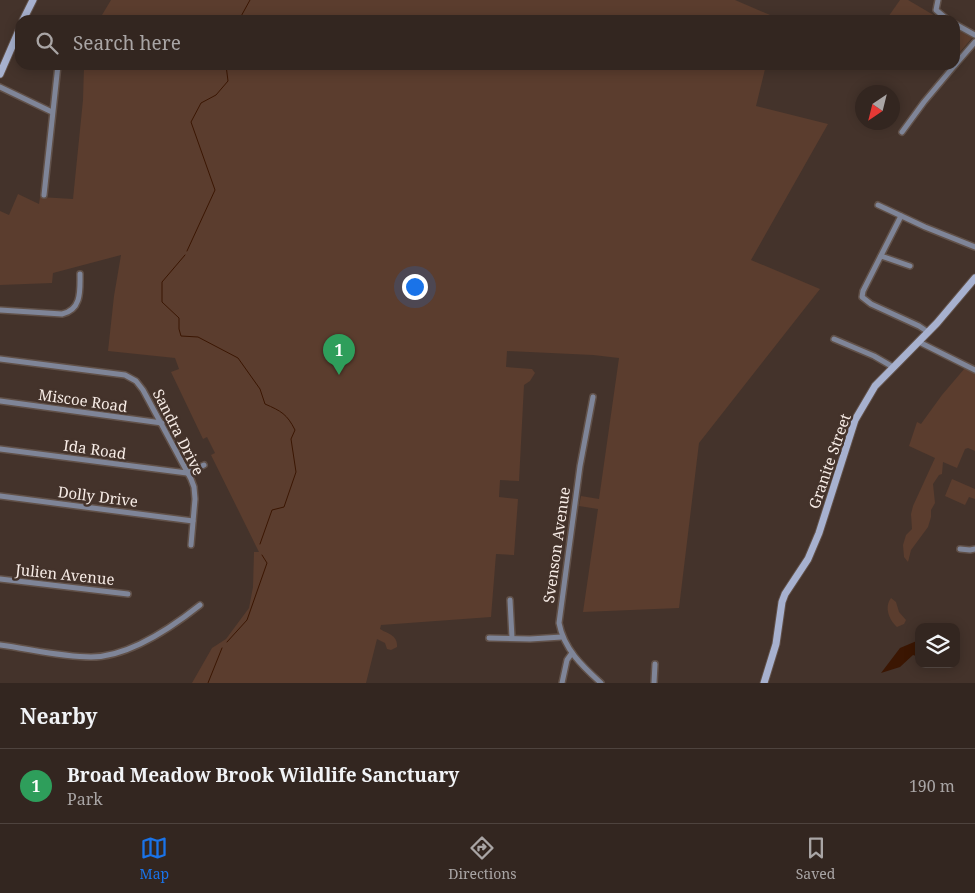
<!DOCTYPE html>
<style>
:root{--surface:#332620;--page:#3e322d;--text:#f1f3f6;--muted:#a9a5a5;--line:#4e433e;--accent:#1a73e8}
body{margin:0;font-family:"Noto Serif",serif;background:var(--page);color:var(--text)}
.controls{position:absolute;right:15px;bottom:15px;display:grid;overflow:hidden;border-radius:10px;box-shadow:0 2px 12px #0003}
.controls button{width:45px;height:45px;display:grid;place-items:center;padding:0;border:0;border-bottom:1px solid var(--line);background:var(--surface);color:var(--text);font:25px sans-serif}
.compass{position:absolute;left:855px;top:85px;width:45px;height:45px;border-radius:50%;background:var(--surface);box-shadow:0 2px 12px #0003;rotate:215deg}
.you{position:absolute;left:414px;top:286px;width:18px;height:18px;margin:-12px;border:4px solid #fff;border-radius:50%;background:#1a73e8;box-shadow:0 0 0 8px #1a73e833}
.badge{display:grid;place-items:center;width:32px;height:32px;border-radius:50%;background:var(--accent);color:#fff;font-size:16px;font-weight:700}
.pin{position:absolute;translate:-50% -41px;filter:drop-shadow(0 1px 2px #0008)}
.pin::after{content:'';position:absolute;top:26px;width:18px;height:15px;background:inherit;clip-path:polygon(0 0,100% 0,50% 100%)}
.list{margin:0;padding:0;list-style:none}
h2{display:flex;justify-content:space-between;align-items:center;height:65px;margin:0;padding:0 20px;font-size:21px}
h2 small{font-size:16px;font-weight:400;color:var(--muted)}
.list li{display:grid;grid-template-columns:32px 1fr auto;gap:15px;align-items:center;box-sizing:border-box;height:75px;padding:0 20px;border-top:1px solid var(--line)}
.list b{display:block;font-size:19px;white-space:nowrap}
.list p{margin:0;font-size:16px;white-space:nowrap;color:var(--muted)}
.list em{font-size:16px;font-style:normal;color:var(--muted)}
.icon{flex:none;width:28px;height:28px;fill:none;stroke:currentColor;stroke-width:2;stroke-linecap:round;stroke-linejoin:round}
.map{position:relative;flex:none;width:975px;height:683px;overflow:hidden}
.search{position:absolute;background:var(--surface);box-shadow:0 2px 12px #0003;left:15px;right:15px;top:15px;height:55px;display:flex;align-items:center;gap:12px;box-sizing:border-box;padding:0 18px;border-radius:15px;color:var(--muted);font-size:19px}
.sheet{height:140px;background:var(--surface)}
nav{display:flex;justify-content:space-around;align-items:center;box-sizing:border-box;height:70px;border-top:1px solid var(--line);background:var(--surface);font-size:14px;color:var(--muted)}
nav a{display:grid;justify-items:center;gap:2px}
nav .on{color:var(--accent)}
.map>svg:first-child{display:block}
.green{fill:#5b3d2e}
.water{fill:#3b1602}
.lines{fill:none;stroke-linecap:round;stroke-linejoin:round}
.stream{stroke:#3b1602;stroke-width:1}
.street-casing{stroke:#615149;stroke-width:8}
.secondary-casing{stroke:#615149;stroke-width:9}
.street{stroke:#7f8598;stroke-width:5}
.secondary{stroke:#a7b1cf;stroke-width:7}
.labels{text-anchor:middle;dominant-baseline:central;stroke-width:5;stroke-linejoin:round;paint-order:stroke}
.street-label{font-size:15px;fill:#f7ece6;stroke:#44332b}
</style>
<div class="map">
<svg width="975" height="683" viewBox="0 0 975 683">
<rect width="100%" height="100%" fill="#44332b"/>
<g class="green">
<polygon points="111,0 735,0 777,18 777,20 99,20"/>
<polygon points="900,0 908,0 942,20 886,20"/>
<polygon points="955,28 972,38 955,58"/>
<path d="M88,65H766L756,106L828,124L751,260L820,289L699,443L679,608L583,612L598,509L579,506L581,496L599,499L619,358L593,355L507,351L506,367L532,369L535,373L530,381L524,385L519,481L500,480L499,497L518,499L514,555L496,554L491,617L381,625L380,629C388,634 398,635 397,647L391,650L387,649L385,643L377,639L366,683H192L212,648L226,639L249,608L253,587L254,552H259L211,455L215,453L207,437L203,439L171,372L179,369L175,358L108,351L114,296L121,255L53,273L52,283L0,285V211L9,215L18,194L39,204L40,197L73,199L83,100L84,67H88Z"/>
<polygon points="965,368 975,373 975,451 968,448 965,449 957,468 943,462 942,474 939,475 933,484 935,503 931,510 931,517 928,527 911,550 908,562 904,557 903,545 906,535 912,529 911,514 913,506 935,458 909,446 917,422 921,424 942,395"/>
<polygon points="952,479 975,489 975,499 969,497 965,505 945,496"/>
<path d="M891,598L896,602L899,612L906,620L904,624L897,627C889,620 884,607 891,598Z"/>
</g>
<polygon class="water" points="919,640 919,657 913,655 900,667 881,673 900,648"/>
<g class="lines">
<g class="stream">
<polyline points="239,20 250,0"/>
<polyline points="187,251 215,190 191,122 201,103 216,95 228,81 226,65"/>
<path d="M185,255L162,282V302L179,318V329L181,336L198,337L238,358L260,389L265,404C281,411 287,414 295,430L291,439L296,472L284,507L272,510L260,544"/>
<polyline points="227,642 247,620 267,563 262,555"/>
<polyline points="208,683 222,648"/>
</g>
<g class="street-casing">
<g id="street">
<polyline points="938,0 936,10 948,20"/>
<polyline points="955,24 975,35"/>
<polyline points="955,65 975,42"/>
<polyline points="0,87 52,112"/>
<polyline points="902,132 924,102 955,65"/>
<polyline points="44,195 58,65"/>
<polyline points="878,205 925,227 975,247"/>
<polyline points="901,216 863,291 862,297 871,304 919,326 928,332"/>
<polyline points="881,256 910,266"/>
<path d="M0,310L62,314C82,310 80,290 80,274"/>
<polyline points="834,339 874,356 893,367"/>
<polyline points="919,342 975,370"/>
<polyline points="0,359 125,375 136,381 143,390 191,479 194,487 195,499 191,545"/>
<path d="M593,397L580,466L559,623C564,649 582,666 601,683"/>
<polyline points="0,401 162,423"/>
<polyline points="0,449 187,473 204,465"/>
<polyline points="0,496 193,521"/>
<polyline points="960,549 970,550 975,549"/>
<polyline points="0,579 128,594"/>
<polyline points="510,600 512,638"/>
<polyline points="489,638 530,639 562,637"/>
<path d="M0,645C30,649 61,657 91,657C129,657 171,628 200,605"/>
<polyline points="562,683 567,660 572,653"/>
<polyline points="654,683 655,664"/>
</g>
</g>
<g class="secondary-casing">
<g id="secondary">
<polyline points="23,20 33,0"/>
<polyline points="0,74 20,28"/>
<polyline points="764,683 776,644 782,602 785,594 808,559 819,533 855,420 875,386 937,323 975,278"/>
</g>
</g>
<use href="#street" class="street"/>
<use href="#secondary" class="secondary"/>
</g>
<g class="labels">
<g class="street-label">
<text transform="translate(83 400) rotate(8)">Miscoe Road</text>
<text transform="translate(179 432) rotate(63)">Sandra Drive</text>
<text transform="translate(95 449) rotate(8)">Ida Road</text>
<text transform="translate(829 461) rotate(-71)">Granite Street</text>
<text transform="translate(98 496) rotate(7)">Dolly Drive</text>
<text transform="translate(556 545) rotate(-82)">Svenson Avenue</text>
<text transform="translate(65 574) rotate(6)">Julien Avenue</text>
</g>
</g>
</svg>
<div class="controls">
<button><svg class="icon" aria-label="layers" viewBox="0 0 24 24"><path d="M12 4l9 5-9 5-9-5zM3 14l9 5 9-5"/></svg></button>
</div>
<svg class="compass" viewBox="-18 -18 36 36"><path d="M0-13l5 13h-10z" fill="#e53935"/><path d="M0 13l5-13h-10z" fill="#a9a5a5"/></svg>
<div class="you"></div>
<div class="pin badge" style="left:339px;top:375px;background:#2e9e5b">1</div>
<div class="search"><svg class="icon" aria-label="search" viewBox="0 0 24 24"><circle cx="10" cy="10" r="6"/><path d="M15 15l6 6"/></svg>Search here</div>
</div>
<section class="sheet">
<h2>Nearby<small></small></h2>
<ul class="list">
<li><span class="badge" style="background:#2e9e5b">1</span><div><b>Broad Meadow Brook Wildlife Sanctuary</b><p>Park</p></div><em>190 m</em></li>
</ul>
</section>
<nav>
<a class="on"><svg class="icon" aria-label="map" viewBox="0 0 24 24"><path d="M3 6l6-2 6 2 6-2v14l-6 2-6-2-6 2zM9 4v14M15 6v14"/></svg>Map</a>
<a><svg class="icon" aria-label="directions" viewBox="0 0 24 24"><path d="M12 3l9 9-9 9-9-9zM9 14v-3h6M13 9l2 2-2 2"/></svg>Directions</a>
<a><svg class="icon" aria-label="saved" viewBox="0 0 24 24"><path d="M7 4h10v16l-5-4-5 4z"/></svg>Saved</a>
</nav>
